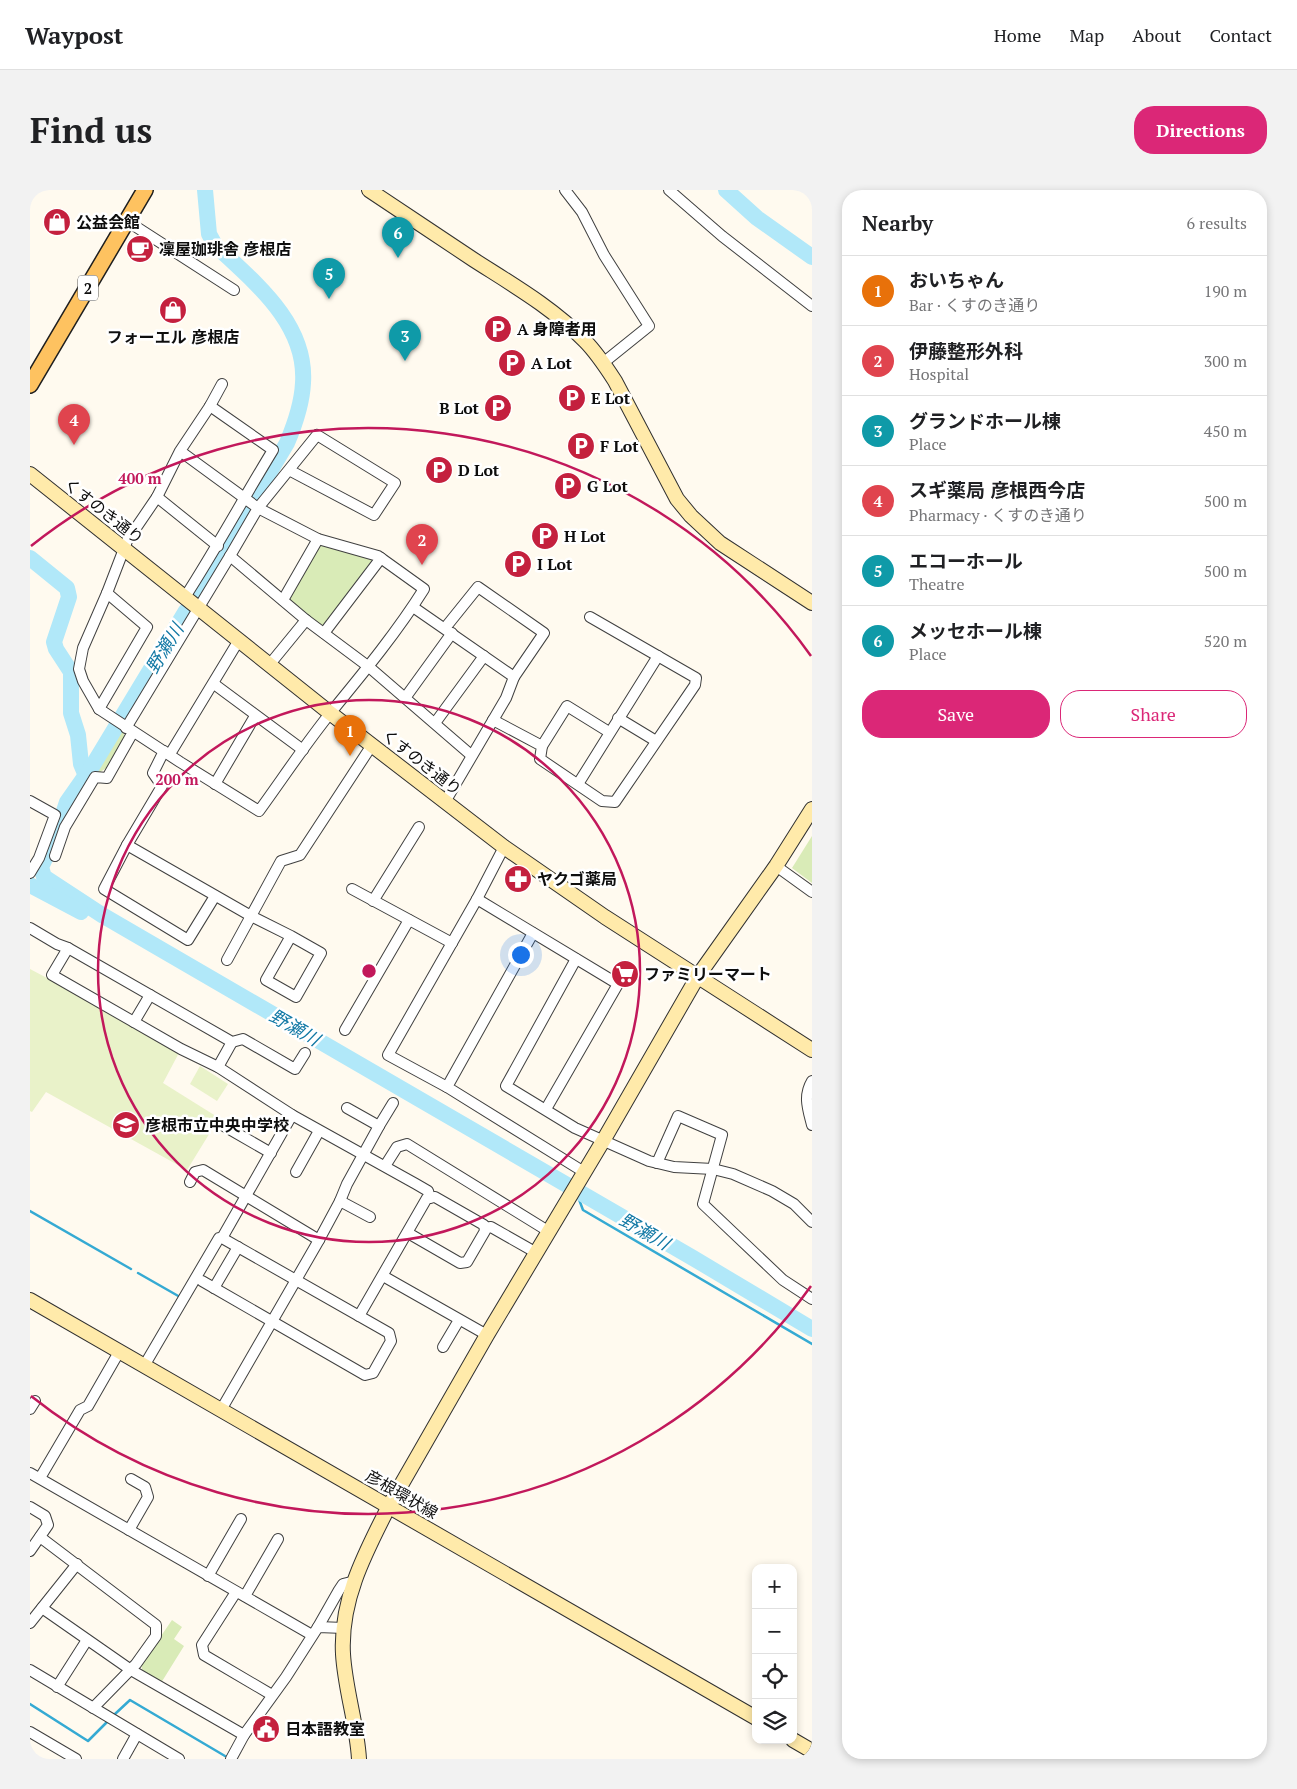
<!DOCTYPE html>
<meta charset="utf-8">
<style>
:root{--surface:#fff;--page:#f2f2f2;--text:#202124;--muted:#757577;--line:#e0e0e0;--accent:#db2777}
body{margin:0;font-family:"PT Serif","Noto Sans JP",serif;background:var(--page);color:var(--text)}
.controls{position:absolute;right:15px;bottom:15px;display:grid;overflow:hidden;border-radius:10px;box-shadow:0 2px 8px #0003}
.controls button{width:45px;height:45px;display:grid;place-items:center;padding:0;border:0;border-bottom:1px solid var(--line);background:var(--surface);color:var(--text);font:25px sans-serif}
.you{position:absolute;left:490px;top:764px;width:18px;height:18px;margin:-12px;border:4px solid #fff;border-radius:50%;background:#1a73e8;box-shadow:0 0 0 8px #1a73e833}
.badge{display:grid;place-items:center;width:32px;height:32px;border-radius:50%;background:var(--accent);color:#fff;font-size:16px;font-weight:700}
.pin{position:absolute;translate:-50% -41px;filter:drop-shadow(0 1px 2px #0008)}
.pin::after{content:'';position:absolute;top:26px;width:18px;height:15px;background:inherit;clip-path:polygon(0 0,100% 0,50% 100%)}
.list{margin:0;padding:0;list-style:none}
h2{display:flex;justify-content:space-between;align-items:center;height:65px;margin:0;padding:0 20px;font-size:21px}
h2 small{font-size:16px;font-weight:400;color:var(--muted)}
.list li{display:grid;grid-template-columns:32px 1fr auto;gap:15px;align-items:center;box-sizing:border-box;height:70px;padding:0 20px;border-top:1px solid var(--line)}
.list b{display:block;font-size:19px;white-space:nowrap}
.list p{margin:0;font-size:16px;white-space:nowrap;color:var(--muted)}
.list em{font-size:16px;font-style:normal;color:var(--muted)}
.actions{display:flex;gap:10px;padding:15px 20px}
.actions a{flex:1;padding:11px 0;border:1px solid var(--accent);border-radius:20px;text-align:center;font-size:18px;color:var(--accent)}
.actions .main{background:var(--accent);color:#fff}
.icon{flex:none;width:28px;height:28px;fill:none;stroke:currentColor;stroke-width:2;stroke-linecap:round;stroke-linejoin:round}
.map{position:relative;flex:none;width:782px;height:1569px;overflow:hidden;border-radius:20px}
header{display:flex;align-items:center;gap:30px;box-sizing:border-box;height:70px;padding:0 25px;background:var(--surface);border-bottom:1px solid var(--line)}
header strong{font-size:24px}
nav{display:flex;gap:28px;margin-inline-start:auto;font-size:18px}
.intro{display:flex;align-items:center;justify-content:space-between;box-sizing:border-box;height:120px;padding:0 30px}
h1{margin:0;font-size:35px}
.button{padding:12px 22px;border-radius:20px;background:var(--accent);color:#fff;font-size:18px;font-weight:700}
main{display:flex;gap:30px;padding:0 30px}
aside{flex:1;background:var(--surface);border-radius:20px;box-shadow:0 2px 8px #0003}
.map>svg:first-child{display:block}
.green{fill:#d9ebb7}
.pitch{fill:#e9f2c9}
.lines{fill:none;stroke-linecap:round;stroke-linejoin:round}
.stream{stroke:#35aad3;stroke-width:2.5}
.river{stroke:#b1e8f9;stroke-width:16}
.street-casing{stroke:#414141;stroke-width:12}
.secondary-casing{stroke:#303030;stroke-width:16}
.primary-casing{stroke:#1f1f1f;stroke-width:18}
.street{stroke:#fff;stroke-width:10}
.secondary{stroke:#ffeaaa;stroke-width:14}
.primary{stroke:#fec260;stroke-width:15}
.ring{fill:none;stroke:#c2185b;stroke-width:2.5}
.labels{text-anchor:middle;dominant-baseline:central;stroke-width:5;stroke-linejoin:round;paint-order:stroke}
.shield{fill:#fff;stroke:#565656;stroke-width:1}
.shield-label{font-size:15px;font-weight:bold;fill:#0e0e0e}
.poi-label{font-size:16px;font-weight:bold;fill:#0e0e0e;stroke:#fff;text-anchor:start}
.street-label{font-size:16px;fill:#0e0e0e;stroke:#fff}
.water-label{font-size:18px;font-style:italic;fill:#1279a5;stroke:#fff}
.centre{fill:#c2185b;stroke:#fff;stroke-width:2.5}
.ring-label{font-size:15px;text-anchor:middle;font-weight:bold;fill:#c2185b;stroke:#fff;stroke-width:5;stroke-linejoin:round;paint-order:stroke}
</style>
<header>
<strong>Waypost</strong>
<nav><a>Home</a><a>Map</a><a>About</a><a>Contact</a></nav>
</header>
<div class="intro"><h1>Find us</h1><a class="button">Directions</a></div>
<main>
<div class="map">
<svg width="782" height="1569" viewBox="0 0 782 1569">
<rect width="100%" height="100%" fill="#fffaef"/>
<g class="green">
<polygon points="294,354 340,368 342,370 295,436 291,436 260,412 259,407 288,357"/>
<path d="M90,539L93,541L95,549C87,562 82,578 66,584L64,583Z"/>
<polygon points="782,646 782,693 762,678"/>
<polygon points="142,1430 152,1437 144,1449 154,1456 131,1493 113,1482 111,1475"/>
</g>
<g class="pitch">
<polygon points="0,779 151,859 133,893 189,928 157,980 16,902 2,922 0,921"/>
<polygon points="170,876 198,894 187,911 160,894"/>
</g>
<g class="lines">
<g class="stream">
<polyline points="547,1004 553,1020 782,1154"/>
<polyline points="0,1021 101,1079"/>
<polyline points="108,1083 150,1107"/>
<polyline points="0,1514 58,1551 77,1532"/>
<polyline points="85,1524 100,1510 195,1566"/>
</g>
<g class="river">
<polyline points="696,0 727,28 782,67"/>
<polyline points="0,368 37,398 39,407 24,452 26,459 41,482 41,523 48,545 51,574 56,586"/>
<path d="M167,404L257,253C265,234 272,214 273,193C277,133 224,92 185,55L179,44L175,0"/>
<polyline points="156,421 63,575 37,612 26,645 11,677 14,687 72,725 663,1068 782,1139"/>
<polyline points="0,695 51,722"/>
</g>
<g class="street-casing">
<g id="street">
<polyline points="535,0 552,22 574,65 619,136 573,173"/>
<polyline points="639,0 692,46 782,116"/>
<polyline points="97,31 204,100"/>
<path d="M150,261L228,318L288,349L348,366L394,399C367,442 334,482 302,521C276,553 253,588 229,621L150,572L69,519L53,491L49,479L53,458L77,403L97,351L127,307L150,261L180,216L192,194"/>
<polyline points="127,307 188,356"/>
<polyline points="200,366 276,430 339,477 441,565"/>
<path d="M155,407C186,359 213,309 243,260L180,216"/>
<polyline points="253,410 288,349"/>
<polyline points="383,417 484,487 476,508 415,612"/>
<polyline points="415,438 448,397 514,443 484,487"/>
<polyline points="294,443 351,368"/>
<polyline points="240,474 276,430"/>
<polyline points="184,494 273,560"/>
<polyline points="375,508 422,443"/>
<polyline points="69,519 117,437 77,403"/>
<polyline points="588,528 626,551"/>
<polyline points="463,530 512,556 510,569 572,611 585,612 665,495 666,488 560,427"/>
<polyline points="405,533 454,466"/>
<polyline points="96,538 200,366 228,318 287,245 365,293 344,325 259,280"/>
<polyline points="512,556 537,516 579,542"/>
<polyline points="134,561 123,583 132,596 97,655 221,726 251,671 270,665 342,555"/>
<polyline points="140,564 209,450"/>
<polyline points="185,594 225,526"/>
<polyline points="548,594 628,466"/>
<polyline points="0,611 25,625 9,668 0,683"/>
<polyline points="97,655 74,699 158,750 185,706"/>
<polyline points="25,666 35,637 65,587 77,588 103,542"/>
<polyline points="746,676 782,702"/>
<polyline points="322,699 422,753"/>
<polyline points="447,709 588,794 516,919"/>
<polyline points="343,711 389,637"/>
<polyline points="0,738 27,754 38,758 202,852 213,849 265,879 275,863"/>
<polyline points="503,743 417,897 554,982"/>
<polyline points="38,758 22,785 151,859 188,877 262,925 386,994 398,1001 400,1008"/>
<polyline points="546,769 476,896 545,938 619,971 644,977 683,979 703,984 742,1001 764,1014 782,1032"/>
<polyline points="197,770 221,726 261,746 236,790 266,807 291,763 261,746"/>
<polyline points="104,832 120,805"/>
<polyline points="315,840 379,730"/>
<polyline points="188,877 202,852"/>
<path d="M782,891C773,906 778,919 782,935"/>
<polyline points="417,897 358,865 447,709 474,657"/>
<polyline points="194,936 241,963"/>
<polyline points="349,936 363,913"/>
<polyline points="627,973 648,926 692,945 673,1014 753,1090 782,1109"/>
<polyline points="355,976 367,957 377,954 518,1041"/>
<polyline points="266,982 289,941"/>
<polyline points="160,992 165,982 173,980 289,1050"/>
<polyline points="310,1011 340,1027"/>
<polyline points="455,1038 461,1037 505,1062"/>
<polyline points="353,1086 457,1145"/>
<polyline points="172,1091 335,1185 343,1183 361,1151 359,1143 192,1048"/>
<polyline points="184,1098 208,1057"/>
<polyline points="329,1126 397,1008 405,1007 454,1035 455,1041 437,1072 430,1073 378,1043"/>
<polyline points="413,1157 429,1130"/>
<polyline points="114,1176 189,1048 192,1048 262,925"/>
<polyline points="0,1219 5,1211"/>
<polyline points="191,1220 289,1050 310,1011 317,994 349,936 317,918"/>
<polyline points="0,1283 282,1445"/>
<polyline points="10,1288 50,1220 58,1216 89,1162"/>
<polyline points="0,1317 15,1326 18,1335 0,1361"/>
<polyline points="99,1340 118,1307 115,1297 101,1289"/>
<polyline points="10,1347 126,1435 126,1446 106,1474 63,1518"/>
<polyline points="178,1386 211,1329"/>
<polyline points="206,1402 172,1455 174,1465 242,1505"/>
<polyline points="215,1406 248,1349"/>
<polyline points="12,1418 101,1480 214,1545"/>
<polyline points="0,1433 47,1374"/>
<polyline points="288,1437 309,1400 313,1394 325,1391"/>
<polyline points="0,1480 149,1569"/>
<polyline points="27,1497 57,1450"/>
<polyline points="0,1542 46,1569"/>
<polyline points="93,1569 107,1544"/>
<polyline points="201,1569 214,1545 256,1487 288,1437 314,1438"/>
</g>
</g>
<g class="secondary-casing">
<g id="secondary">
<path d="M339,0C374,23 409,47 444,70C483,95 523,118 555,151C567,163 576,177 585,191L647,309L661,326L690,353L782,413"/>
<polyline points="0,284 300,523 474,657 575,727 782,860"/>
<polyline points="0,1110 726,1528"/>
<polyline points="763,1550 782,1561"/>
<path d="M329,1569C327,1534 315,1499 313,1464C310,1410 335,1363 359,1316L457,1145L573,951L668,786L746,676L782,619"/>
</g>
</g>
<g class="primary-casing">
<polyline id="primary" points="0,195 115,0"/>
</g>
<use href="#street" class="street"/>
<use href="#secondary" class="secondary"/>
<use href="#primary" class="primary"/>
</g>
<g class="ring">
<circle cx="339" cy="781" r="271"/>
<path d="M781 1096A543 543 0 0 1 1 1206M1 356A543 543 0 0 1 781 466"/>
</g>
<defs>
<g id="shop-disc" transform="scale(1.4375)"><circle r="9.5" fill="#c4203e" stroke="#fff"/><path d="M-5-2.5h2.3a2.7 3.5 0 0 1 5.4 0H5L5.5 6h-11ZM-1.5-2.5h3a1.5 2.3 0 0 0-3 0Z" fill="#fff"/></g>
<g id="cafe-disc" transform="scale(1.4375)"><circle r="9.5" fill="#c4203e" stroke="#fff"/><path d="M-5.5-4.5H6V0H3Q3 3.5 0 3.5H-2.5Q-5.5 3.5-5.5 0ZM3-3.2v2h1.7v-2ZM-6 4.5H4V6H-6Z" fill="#fff"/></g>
<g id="parking-disc" transform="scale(1.4375)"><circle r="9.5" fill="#c4203e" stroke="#fff"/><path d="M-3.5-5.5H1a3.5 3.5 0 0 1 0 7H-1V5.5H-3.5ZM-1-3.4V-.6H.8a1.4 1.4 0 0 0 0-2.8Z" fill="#fff"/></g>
<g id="pharmacy-disc" transform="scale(1.4375)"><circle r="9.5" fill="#c4203e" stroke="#fff"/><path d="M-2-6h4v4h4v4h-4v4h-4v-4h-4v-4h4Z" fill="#fff"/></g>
<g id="supermarket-disc" transform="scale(1.4375)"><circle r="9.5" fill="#c4203e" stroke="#fff"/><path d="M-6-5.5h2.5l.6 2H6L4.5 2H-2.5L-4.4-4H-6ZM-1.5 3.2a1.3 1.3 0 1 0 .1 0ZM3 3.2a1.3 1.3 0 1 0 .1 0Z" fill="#fff"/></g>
<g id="school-disc" transform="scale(1.4375)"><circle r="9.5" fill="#c4203e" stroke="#fff"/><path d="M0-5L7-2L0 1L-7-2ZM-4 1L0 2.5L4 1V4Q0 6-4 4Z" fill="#fff"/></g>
<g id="civic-disc" transform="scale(1.4375)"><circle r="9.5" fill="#c4203e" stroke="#fff"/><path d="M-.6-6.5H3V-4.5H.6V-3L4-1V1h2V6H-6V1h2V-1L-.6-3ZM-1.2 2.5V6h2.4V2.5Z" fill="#fff"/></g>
</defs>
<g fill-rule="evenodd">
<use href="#shop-disc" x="27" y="32"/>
<use href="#cafe-disc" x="110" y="59"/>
<use href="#shop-disc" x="143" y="120"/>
<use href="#parking-disc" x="468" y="139"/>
<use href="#parking-disc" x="482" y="173"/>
<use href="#parking-disc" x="542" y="208"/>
<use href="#parking-disc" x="468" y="218"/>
<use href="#parking-disc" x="551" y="256"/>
<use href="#parking-disc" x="409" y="280"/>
<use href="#parking-disc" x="538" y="296"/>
<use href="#parking-disc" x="515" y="346"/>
<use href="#parking-disc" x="488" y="374"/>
<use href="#pharmacy-disc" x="488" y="689"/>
<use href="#supermarket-disc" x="595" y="784"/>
<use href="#school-disc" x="96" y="935"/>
<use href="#civic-disc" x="236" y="1539"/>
</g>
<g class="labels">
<rect class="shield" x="48" y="85.5" width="20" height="25" rx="4"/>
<g class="shield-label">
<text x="58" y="98">2</text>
</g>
<g class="poi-label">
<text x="46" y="32">公益会館</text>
<text x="129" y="59">凜屋珈琲舎 彦根店</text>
<text x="487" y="139">A 身障者用</text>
<text x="143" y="147" text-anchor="middle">フォーエル 彦根店</text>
<text x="501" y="173">A Lot</text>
<text x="561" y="208">E Lot</text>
<text x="449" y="218" text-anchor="end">B Lot</text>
<text x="570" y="256">F Lot</text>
<text x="428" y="280">D Lot</text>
<text x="557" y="296">G Lot</text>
<text x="534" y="346">H Lot</text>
<text x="507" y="374">I Lot</text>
<text x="507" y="689">ヤクゴ薬局</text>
<text x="614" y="784">ファミリーマート</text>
<text x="115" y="935">彦根市立中央中学校</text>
<text x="255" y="1539">日本語教室</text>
</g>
<g class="street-label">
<text transform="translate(74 321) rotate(38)">くすのき通り</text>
<text transform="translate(392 572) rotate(38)">くすのき通り</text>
<text transform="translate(372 1304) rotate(30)">彦根環状線</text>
</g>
<g class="water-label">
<text transform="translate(134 458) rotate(-59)">野瀬川</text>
<text transform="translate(265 837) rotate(30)">野瀬川</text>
<text transform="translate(615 1041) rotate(30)">野瀬川</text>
</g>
</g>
<circle cx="339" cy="781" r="8" class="centre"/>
<g class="ring-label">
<text x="110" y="294">400 m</text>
<text x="147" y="595">200 m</text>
</g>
</svg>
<div class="controls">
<button>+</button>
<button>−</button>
<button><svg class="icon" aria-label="locate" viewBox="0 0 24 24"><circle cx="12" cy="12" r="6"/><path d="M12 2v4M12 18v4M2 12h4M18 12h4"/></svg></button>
<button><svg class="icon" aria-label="layers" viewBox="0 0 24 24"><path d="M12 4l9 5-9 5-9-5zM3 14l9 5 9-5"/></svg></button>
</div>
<div class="you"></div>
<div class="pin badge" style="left:320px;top:566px;background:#e8710a">1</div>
<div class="pin badge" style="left:392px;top:375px;background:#e0444e">2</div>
<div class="pin badge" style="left:375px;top:171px;background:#0f9aa8">3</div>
<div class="pin badge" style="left:44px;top:255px;background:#e0444e">4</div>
<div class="pin badge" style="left:299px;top:109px;background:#0f9aa8">5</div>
<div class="pin badge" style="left:368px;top:68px;background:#0f9aa8">6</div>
</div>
<aside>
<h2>Nearby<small>6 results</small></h2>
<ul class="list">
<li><span class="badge" style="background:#e8710a">1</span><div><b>おいちゃん</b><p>Bar · くすのき通り</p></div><em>190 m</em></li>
<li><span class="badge" style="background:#e0444e">2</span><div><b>伊藤整形外科</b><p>Hospital</p></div><em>300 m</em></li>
<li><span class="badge" style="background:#0f9aa8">3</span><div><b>グランドホール棟</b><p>Place</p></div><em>450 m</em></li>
<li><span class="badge" style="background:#e0444e">4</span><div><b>スギ薬局 彦根西今店</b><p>Pharmacy · くすのき通り</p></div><em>500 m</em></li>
<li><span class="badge" style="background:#0f9aa8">5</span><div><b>エコーホール</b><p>Theatre</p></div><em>500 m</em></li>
<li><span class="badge" style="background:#0f9aa8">6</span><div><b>メッセホール棟</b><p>Place</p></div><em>520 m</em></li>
</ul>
<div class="actions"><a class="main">Save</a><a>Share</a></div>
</aside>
</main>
